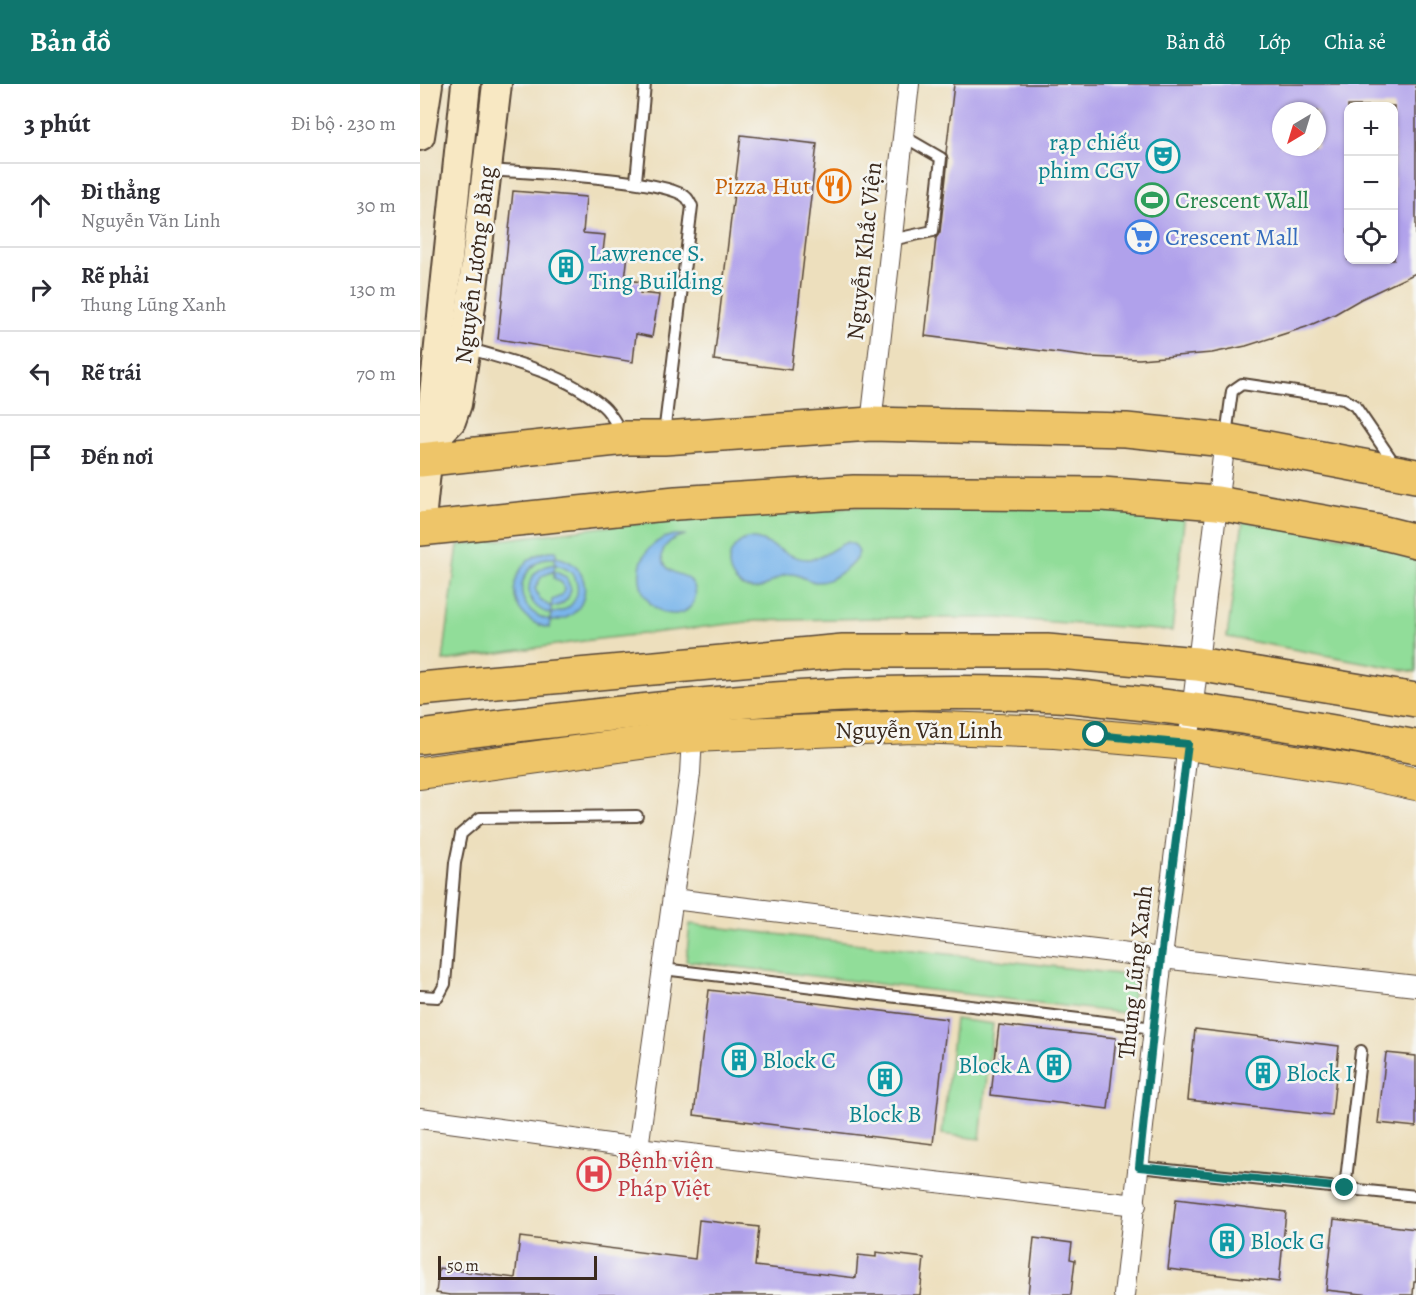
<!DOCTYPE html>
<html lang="vi">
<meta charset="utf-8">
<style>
:root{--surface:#fff;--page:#f7f7f7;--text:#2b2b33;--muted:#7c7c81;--line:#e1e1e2;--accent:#0f766e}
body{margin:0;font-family:Alegreya,serif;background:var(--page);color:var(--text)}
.controls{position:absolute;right:18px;top:18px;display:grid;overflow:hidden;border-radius:12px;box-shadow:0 2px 4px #0004}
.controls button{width:54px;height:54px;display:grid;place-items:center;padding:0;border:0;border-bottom:2px solid var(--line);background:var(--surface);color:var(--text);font:30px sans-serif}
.compass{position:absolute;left:852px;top:18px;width:54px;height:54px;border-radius:50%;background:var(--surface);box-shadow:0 2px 4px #0004;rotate:218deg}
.scale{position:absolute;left:18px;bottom:15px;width:159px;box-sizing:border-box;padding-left:6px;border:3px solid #3b2a1e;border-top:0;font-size:16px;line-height:21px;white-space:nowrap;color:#3b2a1e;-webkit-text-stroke:4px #f6f6f2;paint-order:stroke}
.stop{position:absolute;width:18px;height:18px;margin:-14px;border:4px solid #0f766e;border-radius:50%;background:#fff}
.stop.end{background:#0f766e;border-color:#fff;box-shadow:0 2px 6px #0008}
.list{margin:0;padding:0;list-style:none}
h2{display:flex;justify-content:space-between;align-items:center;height:78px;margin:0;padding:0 24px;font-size:26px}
h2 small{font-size:20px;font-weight:400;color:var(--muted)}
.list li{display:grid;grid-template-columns:39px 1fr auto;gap:18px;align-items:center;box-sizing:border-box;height:84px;padding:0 24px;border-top:2px solid var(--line)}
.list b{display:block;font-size:22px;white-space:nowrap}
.list p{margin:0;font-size:20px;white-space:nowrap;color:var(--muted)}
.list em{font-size:20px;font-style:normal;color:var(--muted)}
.icon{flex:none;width:33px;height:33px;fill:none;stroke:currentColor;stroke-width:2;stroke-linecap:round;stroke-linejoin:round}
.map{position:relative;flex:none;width:996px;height:1211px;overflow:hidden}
header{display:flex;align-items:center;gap:36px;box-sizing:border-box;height:84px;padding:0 30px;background:var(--accent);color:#fff}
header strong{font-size:28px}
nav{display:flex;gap:33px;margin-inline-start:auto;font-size:21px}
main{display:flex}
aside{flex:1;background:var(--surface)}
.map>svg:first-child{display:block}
.green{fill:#91dd99;stroke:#66845c;stroke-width:1.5}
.water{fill:#79b5eb;stroke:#5a7084;stroke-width:1.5;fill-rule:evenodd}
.building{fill:#b0a1eb;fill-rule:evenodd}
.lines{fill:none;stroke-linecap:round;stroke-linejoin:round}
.service-casing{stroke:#564536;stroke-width:14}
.minor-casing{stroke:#564536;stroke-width:22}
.secondary-casing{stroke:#564536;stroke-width:32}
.primary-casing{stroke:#564536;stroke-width:34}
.trunk-casing{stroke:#564536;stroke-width:36}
.service{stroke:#fff;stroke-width:10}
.minor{stroke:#fff;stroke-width:20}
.secondary{stroke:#f8e8c3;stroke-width:28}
.primary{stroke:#eec569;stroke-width:32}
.trunk{stroke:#eec569;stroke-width:33}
.route{stroke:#0f766e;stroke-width:8}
.labels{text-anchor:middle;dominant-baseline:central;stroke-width:5;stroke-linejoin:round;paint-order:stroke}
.culture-label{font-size:24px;fill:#0d838f;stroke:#f6f6f2;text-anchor:start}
.food-label{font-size:24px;fill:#c56008;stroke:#f6f6f2;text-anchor:end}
.leisure-label{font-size:24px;fill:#27864d;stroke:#f6f6f2;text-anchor:start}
.shop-label{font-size:24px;fill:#366cbe;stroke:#f6f6f2;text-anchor:start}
.street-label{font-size:24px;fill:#3b2a1e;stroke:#f6f6f2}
.health-label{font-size:24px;fill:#be3a42;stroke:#f6f6f2;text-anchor:start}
</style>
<header>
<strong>Bản đồ</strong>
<nav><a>Bản đồ</a><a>Lớp</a><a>Chia sẻ</a></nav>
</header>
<main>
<aside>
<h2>3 phút<small>Đi bộ · 230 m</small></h2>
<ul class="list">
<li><svg class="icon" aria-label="ahead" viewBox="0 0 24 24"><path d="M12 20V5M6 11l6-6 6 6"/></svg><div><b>Đi thẳng</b><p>Nguyễn Văn Linh</p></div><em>30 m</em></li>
<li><svg class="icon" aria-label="right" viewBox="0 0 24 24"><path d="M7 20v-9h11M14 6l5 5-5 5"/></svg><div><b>Rẽ phải</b><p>Thung Lũng Xanh</p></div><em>130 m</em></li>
<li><svg class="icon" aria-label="left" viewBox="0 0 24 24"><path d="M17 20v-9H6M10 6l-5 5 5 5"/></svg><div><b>Rẽ trái</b></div><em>70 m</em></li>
<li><svg class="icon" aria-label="arrive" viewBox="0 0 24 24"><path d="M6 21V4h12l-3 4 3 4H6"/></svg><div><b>Đến nơi</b></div></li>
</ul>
</aside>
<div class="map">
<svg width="996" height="1211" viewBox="0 0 996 1211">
<rect width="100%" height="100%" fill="#f6f6f2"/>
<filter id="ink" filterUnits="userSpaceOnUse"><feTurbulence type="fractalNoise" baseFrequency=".0167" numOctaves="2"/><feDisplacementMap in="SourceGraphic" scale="12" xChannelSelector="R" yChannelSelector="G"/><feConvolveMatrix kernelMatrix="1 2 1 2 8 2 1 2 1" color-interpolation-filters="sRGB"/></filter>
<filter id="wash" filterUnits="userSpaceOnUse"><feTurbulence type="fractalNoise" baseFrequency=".008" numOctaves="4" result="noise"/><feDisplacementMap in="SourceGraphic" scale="24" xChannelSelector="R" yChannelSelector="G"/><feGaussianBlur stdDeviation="1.35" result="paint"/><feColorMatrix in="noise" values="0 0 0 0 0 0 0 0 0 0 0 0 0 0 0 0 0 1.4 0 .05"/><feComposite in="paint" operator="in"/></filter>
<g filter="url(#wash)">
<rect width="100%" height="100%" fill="#eddfbd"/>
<g class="green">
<polygon points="560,415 765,428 752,547 579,534 453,534 336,537 171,556 23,577 38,461 191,442 320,430"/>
<polygon points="823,437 996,464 996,588 807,553"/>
<polygon points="270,840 715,892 711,930 266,877"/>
<polygon points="535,935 573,940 560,1055 522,1050"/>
</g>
<g class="water">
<path d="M253,451H266C248,453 232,471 250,486C256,491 264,490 270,496C282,509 273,528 256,530C217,533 200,464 253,451Z"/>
<path d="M326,455C349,452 366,476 389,475C404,475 414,462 428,458L435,461L439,468C435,482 411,499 396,498C385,497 377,487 365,491C353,494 346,506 332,505C304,501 301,465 326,455Z"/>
<path d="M129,467H136V473C177,480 173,537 130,537L129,544C83,535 83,477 129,467ZM126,474H135V480C103,484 99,522 131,530L130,536C94,528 92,488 126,474ZM135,481C167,486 164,528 131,529V523C143,522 149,516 151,505L146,493L134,487ZM134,487V494L142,499L144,506L141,512L132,516L131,523L120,516L115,504L122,492Z"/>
</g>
<g id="blocks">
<g class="building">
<path d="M534,0H996V189L941,215L915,230L886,243L826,262L792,269L719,275L669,273L505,252L516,154L520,148L528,75L526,69ZM928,22H974V176H928ZM861,27H897V63H861Z"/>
<polygon points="321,51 397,60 371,286 294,276"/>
<polygon points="93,107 166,113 163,149 185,151 183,168 208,170 205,196 223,198 220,209 239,211 232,253 216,250 213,278 78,255"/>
<polygon points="289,906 527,935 513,1060 274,1031"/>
<polygon points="579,941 696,954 688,1025 571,1011"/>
<polygon points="775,945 919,962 912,1032 768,1016"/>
<polygon points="966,969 996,972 996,1043 958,1039"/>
<polygon points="756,1115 866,1128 859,1198 748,1185"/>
<polygon points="914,1135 996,1145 996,1198 994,1198 993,1211 951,1211 906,1206"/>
<polygon points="279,1136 339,1143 335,1182 436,1194 438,1171 456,1173 456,1168 504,1174 500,1211 30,1211 16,1209 19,1184 95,1194 100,1153 275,1175"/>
<polygon points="614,1154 652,1159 650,1175 655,1176 651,1211 608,1211"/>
</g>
</g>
</g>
<g filter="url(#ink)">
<use href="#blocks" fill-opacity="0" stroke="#564536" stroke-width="1.5"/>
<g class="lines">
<g class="service-casing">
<g id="service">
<path d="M69,86C103,89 248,94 267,114C269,116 270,120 272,122L244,350"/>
<polyline points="216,97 225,0"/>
<polyline points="471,156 513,147 521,74 483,52"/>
<path d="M46,264C92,277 146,290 183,322C191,329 196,340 202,349"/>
<polyline points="806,352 812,307 822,300 924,315 935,322 976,382"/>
<polyline points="243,885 734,944"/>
<polyline points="0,912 18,913 25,900 35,779 41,750 60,734 217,732"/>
<polyline points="719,1083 996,1112"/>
<polyline points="925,1104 941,967"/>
</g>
</g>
<g class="minor-casing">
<g id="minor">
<polyline points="451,340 489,0"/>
<polyline points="253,815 742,874 996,902"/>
<polyline points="0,1034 218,1064 270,690 272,652"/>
<polyline points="218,1064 716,1121"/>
<polyline points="704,1211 742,874 805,356"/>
</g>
</g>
<g class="secondary-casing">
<g id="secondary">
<polyline points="0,52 8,0"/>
<polyline points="10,347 23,345 31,337 37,320 46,263 77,0"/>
<polyline points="0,446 46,0"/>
</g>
</g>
<g class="primary-casing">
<polyline id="primary" points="0,689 272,652 493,643 635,648 768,660 932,686 996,700"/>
</g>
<g class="trunk-casing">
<g id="trunk">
<polyline points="0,376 206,354 244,354 451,340 706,346 805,356 996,392"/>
<polyline points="0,445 256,419 434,408 682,410 797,419 960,448 996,457"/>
<polyline points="0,605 423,567 627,567 777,580 996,616"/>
<path d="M0,653C211,626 424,600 637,611C661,612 684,616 707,618C804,628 901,645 996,663"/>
</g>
</g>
<use href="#service" class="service"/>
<use href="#minor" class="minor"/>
<use href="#secondary" class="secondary"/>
<use href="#primary" class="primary"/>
<use href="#trunk" class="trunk"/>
</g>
</g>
<g class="lines" filter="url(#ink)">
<polyline class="route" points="676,651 768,660 741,874 719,1083 925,1104"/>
</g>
<defs>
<g id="theatre-ring" transform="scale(1.725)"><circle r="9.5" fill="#f6f6f2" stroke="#0f9aa8" stroke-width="1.5"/><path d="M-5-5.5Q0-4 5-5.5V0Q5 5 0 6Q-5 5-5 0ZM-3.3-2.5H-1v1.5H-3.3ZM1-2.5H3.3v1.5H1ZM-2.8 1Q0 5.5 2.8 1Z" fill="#0f9aa8"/></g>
<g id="restaurant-ring" transform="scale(1.725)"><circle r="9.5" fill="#f6f6f2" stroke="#e8710a" stroke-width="1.5"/><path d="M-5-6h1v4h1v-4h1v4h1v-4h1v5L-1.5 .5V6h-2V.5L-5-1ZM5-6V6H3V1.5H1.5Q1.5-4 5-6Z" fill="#e8710a"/></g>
<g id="stadium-ring" transform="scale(1.725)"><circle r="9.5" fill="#f6f6f2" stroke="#2e9e5b" stroke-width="1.5"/><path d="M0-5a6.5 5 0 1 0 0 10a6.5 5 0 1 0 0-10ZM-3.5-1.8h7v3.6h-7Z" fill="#2e9e5b"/></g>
<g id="supermarket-ring" transform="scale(1.725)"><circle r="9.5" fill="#f6f6f2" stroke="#3f7fe0" stroke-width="1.5"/><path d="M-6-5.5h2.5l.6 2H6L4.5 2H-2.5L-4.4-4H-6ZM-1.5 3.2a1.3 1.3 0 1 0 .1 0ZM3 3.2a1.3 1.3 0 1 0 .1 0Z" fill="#3f7fe0"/></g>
<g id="building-ring" transform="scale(1.725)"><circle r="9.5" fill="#f6f6f2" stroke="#0f9aa8" stroke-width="1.5"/><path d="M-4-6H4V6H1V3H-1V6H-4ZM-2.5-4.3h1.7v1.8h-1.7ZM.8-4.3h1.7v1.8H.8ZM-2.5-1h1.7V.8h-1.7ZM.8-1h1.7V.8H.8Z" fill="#0f9aa8"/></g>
<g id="hospital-ring" transform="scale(1.725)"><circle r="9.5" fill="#f6f6f2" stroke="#e0444e" stroke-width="1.5"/><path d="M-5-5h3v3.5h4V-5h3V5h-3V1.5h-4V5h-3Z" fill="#e0444e"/></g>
</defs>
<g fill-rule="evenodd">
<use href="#theatre-ring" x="743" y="72"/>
<use href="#restaurant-ring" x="414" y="102"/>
<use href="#stadium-ring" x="732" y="116"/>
<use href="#supermarket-ring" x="722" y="153"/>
<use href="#building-ring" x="146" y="183"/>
<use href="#building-ring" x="319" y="976"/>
<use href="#building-ring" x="634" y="981"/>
<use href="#building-ring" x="843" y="989"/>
<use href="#building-ring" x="465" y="995"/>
<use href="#hospital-ring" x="174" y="1090"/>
<use href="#building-ring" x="807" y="1157"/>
</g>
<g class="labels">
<g class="culture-label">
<text x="720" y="58" text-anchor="end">rạp chiếu<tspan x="720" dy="28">phim CGV</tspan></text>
<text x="169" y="169">Lawrence S.<tspan x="169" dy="28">Ting Building</tspan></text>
<text x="342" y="976">Block C</text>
<text x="611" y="981" text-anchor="end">Block A</text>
<text x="866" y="989">Block I</text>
<text x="465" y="1030" text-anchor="middle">Block B</text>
<text x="830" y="1157">Block G</text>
</g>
<g class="food-label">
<text x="391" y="102">Pizza Hut</text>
</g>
<g class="leisure-label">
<text x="755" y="116">Crescent Wall</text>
</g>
<g class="shop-label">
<text x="745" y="153">Crescent Mall</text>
</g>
<g class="street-label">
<text transform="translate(444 167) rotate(-84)">Nguyễn Khắc Viện</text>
<text transform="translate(55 181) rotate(-83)">Nguyễn Lương Bằng</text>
<text x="499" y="646">Nguyễn Văn Linh</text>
<text transform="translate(715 888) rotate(-84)">Thung Lũng Xanh</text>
</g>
<g class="health-label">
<text x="197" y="1076">Bệnh viện<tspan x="197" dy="28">Pháp Việt</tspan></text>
</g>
</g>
</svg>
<div class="controls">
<button>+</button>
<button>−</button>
<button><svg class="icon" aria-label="locate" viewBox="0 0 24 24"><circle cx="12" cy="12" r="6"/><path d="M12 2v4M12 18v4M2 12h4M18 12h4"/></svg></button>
</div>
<svg class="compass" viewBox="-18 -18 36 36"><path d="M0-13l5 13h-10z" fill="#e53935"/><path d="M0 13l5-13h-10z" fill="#7c7c81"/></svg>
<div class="scale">50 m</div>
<div class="stop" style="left:676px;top:651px"></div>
<div class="stop end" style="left:925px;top:1104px"></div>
</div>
</main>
